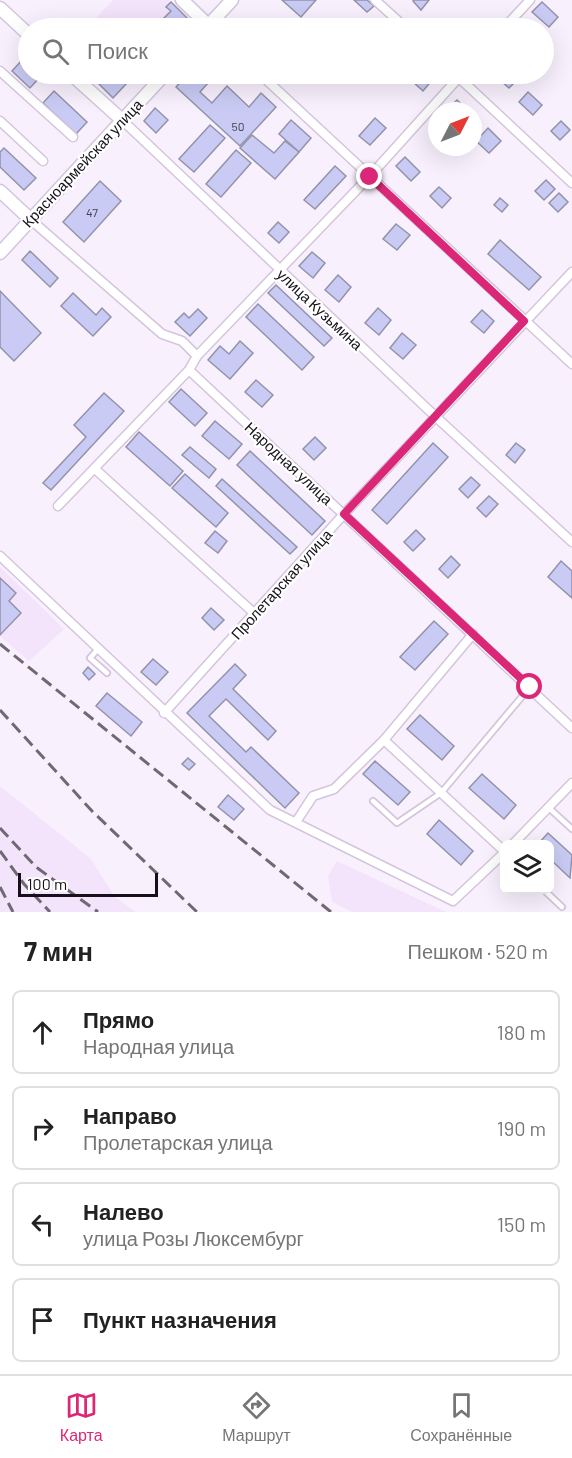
<!DOCTYPE html>
<html lang="ru">
<meta charset="utf-8">
<style>
:root{--surface:#fff;--page:#f2f2f2;--text:#222;--muted:#767676;--line:#e0e0e0;--accent:#db2777}
body{margin:0;font-family:Barlow,sans-serif;background:var(--page);color:var(--text)}
.controls{position:absolute;right:18px;bottom:18px;display:grid;overflow:hidden;border-radius:9px;box-shadow:0 6px 24px #0002}
.controls button{width:54px;height:54px;display:grid;place-items:center;padding:0;border:0;border-bottom:2px solid var(--line);background:var(--surface);color:var(--text);font:30px sans-serif}
.compass{position:absolute;left:428px;top:102px;width:54px;height:54px;border-radius:50%;background:var(--surface);box-shadow:0 6px 24px #0002;rotate:48deg}
.scale{position:absolute;left:18px;bottom:15px;width:140px;box-sizing:border-box;padding-left:6px;border:3px solid #161119;border-top:0;font-size:16px;line-height:21px;white-space:nowrap;color:#161119;-webkit-text-stroke:4px #fff;paint-order:stroke}
.stop{position:absolute;width:18px;height:18px;margin:-14px;border:4px solid #db2777;border-radius:50%;background:#fff}
.stop.end{background:#db2777;border-color:#fff;box-shadow:0 2px 6px #0008}
.list{margin:0;padding:0;list-style:none}
h2{display:flex;justify-content:space-between;align-items:center;height:78px;margin:0;padding:0 24px;font-size:26px}
h2 small{font-size:20px;font-weight:400;color:var(--muted)}
.list li{display:grid;grid-template-columns:39px 1fr auto;gap:18px;align-items:center;box-sizing:border-box;height:84px;margin:0 12px 12px;padding:0 12px;border:2px solid var(--line);border-radius:9px}
.list b{display:block;font-size:22px;white-space:nowrap}
.list p{margin:0;font-size:20px;white-space:nowrap;color:var(--muted)}
.list em{font-size:20px;font-style:normal;color:var(--muted)}
.icon{flex:none;width:33px;height:33px;fill:none;stroke:currentColor;stroke-width:2;stroke-linecap:round;stroke-linejoin:round}
.map{position:relative;flex:none;width:572px;height:912px;overflow:hidden}
.search{position:absolute;background:var(--surface);box-shadow:0 6px 24px #0002;left:18px;right:18px;top:18px;height:66px;display:flex;align-items:center;gap:15px;box-sizing:border-box;padding:0 21px;border-radius:33px;color:var(--muted);font-size:22px}
.sheet{height:462px;background:var(--surface)}
nav{display:flex;justify-content:space-around;align-items:center;box-sizing:border-box;height:84px;border-top:2px solid var(--line);background:var(--surface);font-size:16px;color:var(--muted)}
nav a{display:grid;justify-items:center;gap:3px}
nav .on{color:var(--accent)}
.map>svg:first-child{display:block}
.built{fill:#f3e3fb}
.building{fill:#cacbf4;stroke:#9293aa;stroke-width:1.5}
.lines{fill:none;stroke-linecap:round;stroke-linejoin:round}
.lane-casing{stroke:#d4c5dc;stroke-width:8}
.street-casing{stroke:#d4c5dc;stroke-width:11}
.secondary-casing{stroke:#d4c5dc;stroke-width:15}
.lane{stroke:#fff;stroke-width:4.5}
.street{stroke:#fff;stroke-width:8}
.secondary{stroke:#fff;stroke-width:12}
.rail{stroke:#6f6973;stroke-width:3;stroke-dasharray:12 6;stroke-linecap:butt}
.route{stroke:#db2777;stroke-width:8}
.labels{text-anchor:middle;dominant-baseline:central;stroke-width:4.5;stroke-linejoin:round;paint-order:stroke}
.number-label{font-size:12px;fill:#434050}
.street-label{font-size:15px;fill:#161119;stroke:#fff}
</style>
<div class="map">
<svg width="572" height="912" viewBox="0 0 572 912">
<rect width="100%" height="100%" fill="#f9f0fe"/>
<g class="built">
<polygon points="113,0 168,0 171,2 167,7 171,11 154,28 87,28"/>
<polygon points="0,567 64,629 29,661 0,636"/>
<polygon points="0,786 90,858 115,897 136,912 0,912"/>
<polygon points="337,861 446,912 352,912 332,902 328,876"/>
</g>
<g class="building">
<polygon points="282,0 316,0 301,17"/>
<polygon points="354,0 367,0 374,6 367,12"/>
<polygon points="429,0 421,10 413,1 414,0"/>
<polygon points="171,2 188,19 179,28 154,28 171,11 166,7"/>
<polygon points="542,2 558,17 549,27 532,12"/>
<polygon points="23,59 28,64 28,74 41,76 30,88 12,71"/>
<polygon points="105,74 115,74 126,84 113,98 97,82"/>
<polygon points="188,74 216,74 200,92 212,103 227,86 249,107 261,93 276,107 240,146 176,87"/>
<polygon points="420,74 428,74 433,79 423,91 412,81"/>
<polygon points="493,74 523,74 509,88"/>
<polygon points="54,91 87,122 76,134 43,103"/>
<polygon points="528,92 542,105 533,115 519,102"/>
<polygon points="457,100 467,109 465,111 453,111 450,107"/>
<polygon points="155,108 168,120 156,133 144,121"/>
<polygon points="375,118 386,128 370,145 359,136"/>
<polygon points="291,120 311,138 299,152 279,134"/>
<polygon points="561,121 570,130 560,140 551,131"/>
<polygon points="210,125 225,138 194,172 179,159"/>
<polygon points="488,128 501,141 489,153 476,141"/>
<polygon points="252,135 274,153 285,141 299,152 275,179 240,148"/>
<polygon points="4,148 36,178 24,190 0,167 0,152"/>
<polygon points="236,150 251,163 221,197 206,184"/>
<polygon points="405,157 420,172 411,181 396,166"/>
<polygon points="335,166 346,176 315,209 304,200"/>
<polygon points="546,180 555,189 544,200 535,191"/>
<polygon points="100,181 121,201 84,242 63,222"/>
<polygon points="439,187 451,198 442,208 430,196"/>
<polygon points="559,193 568,202 558,212 549,203"/>
<polygon points="500,198 508,205 502,212 494,205"/>
<polygon points="278,222 289,232 279,243 268,233"/>
<polygon points="396,224 410,235 397,250 383,239"/>
<polygon points="500,240 541,277 529,290 488,254"/>
<polygon points="30,251 58,278 50,287 22,260"/>
<polygon points="312,252 325,263 313,278 299,266"/>
<polygon points="338,275 351,287 339,302 325,290"/>
<polygon points="276,285 332,338 324,346 268,293"/>
<polygon points="0,291 41,333 14,361 0,347"/>
<polygon points="73,293 96,315 102,308 111,317 93,336 61,306"/>
<polygon points="258,304 314,357 302,370 246,317"/>
<polygon points="378,308 391,320 379,335 365,323"/>
<polygon points="198,309 207,318 190,336 175,322 184,313 189,318"/>
<polygon points="482,310 494,321 484,333 471,322"/>
<polygon points="402,333 416,345 403,359 390,348"/>
<polygon points="240,341 253,353 230,379 208,360 220,346 229,354"/>
<polygon points="256,380 273,395 262,407 245,392"/>
<polygon points="181,389 207,413 195,426 169,402"/>
<polygon points="104,393 124,411 51,490 43,483 86,437 74,425"/>
<polygon points="215,421 242,444 229,459 202,436"/>
<polygon points="139,432 183,471 170,486 126,447"/>
<polygon points="315,437 326,448 314,460 303,449"/>
<polygon points="433,443 448,457 387,524 372,510"/>
<polygon points="516,443 525,450 515,463 506,455"/>
<polygon points="190,447 216,469 209,478 182,455"/>
<polygon points="250,451 325,521 312,535 237,465"/>
<polygon points="185,474 228,513 216,527 172,488"/>
<polygon points="471,477 480,485 468,498 459,489"/>
<polygon points="222,479 297,547 290,554 216,486"/>
<polygon points="489,496 498,504 486,517 477,508"/>
<polygon points="416,530 425,539 413,551 404,542"/>
<polygon points="215,531 227,541 218,553 205,543"/>
<polygon points="451,556 460,565 448,578 439,569"/>
<polygon points="561,561 572,571 572,598 548,577"/>
<polygon points="0,578 16,593 9,601 21,613 0,635"/>
<polygon points="211,608 224,620 214,630 202,618"/>
<polygon points="434,621 448,634 415,670 400,657"/>
<polygon points="153,659 168,672 156,685 141,672"/>
<polygon points="235,664 246,675 233,689 276,731 268,740 226,699 209,716 246,752 251,747 299,793 285,808 187,713"/>
<polygon points="88,667 95,674 89,680 83,673"/>
<polygon points="107,693 142,722 131,736 96,706"/>
<polygon points="420,715 454,746 442,760 407,729"/>
<polygon points="188,758 195,764 189,770 182,764"/>
<polygon points="375,761 410,792 398,805 363,774"/>
<polygon points="482,774 516,805 504,819 469,788"/>
<polygon points="228,795 244,809 234,820 218,807"/>
<polygon points="439,820 473,851 461,865 427,834"/>
<polygon points="548,833 572,855 570,878 550,859 550,844 538,844"/>
</g>
<g class="lines">
<g class="lane-casing">
<g id="lane">
<polyline points="98,649 90,658 107,673"/>
<polyline points="373,801 397,823 441,793 530,687"/>
<polyline points="548,807 572,829"/>
<polyline points="544,890 562,907"/>
</g>
</g>
<g class="street-casing">
<g id="street">
<polyline points="375,0 406,28"/>
<polyline points="504,28 530,0"/>
<polyline points="0,71 73,137"/>
<polyline points="260,74 572,364"/>
<polyline points="456,75 572,183"/>
<polyline points="122,120 436,417 572,542"/>
<polyline points="0,121 43,161"/>
<polyline points="31,220 162,334 182,341 197,356"/>
<polyline points="189,370 572,728"/>
<polyline points="95,469 255,614"/>
<polyline points="58,506 189,370 197,356 370,176 462,74"/>
<polyline points="0,556 270,810 453,901 504,853"/>
<polyline points="164,713 344,514 572,272"/>
<polyline points="384,740 504,851"/>
<polyline points="296,822 313,796 334,789 384,740 473,634"/>
<polyline points="513,844 572,783"/>
</g>
</g>
<g class="secondary-casing">
<g id="secondary">
<polyline points="182,0 209,26"/>
<polyline points="0,8 28,34"/>
<polyline points="206,28 232,0"/>
<polyline points="71,74 122,120"/>
<polyline points="0,191 31,220"/>
<polyline points="0,253 165,74"/>
</g>
</g>
<use href="#lane" class="lane"/>
<use href="#street" class="street"/>
<use href="#secondary" class="secondary"/>
<g class="rail">
<polyline points="0,644 331,912"/>
<polyline points="0,710 92,811 197,912"/>
<polyline points="0,828 36,867 98,912"/>
<polyline points="0,851 24,884 50,912"/>
<polyline points="0,887 13,912"/>
</g>
</g>
<g class="lines">
<polyline class="route" points="370,177 524,321 344,514 530,687"/>
</g>
<g class="labels">
<g class="number-label">
<text x="238" y="126">50</text>
<text x="92" y="212">47</text>
</g>
<g class="street-label">
<text transform="translate(82 163) rotate(-47)">Красноармейская улица</text>
<text transform="translate(320 309) rotate(43)">улица Кузьмина</text>
<text transform="translate(289 463) rotate(43)">Народная улица</text>
<text transform="translate(281 584) rotate(-48)">Пролетарская улица</text>
</g>
</g>
</svg>
<div class="controls">
<button><svg class="icon" aria-label="layers" viewBox="0 0 24 24"><path d="M12 4l9 5-9 5-9-5zM3 14l9 5 9-5"/></svg></button>
</div>
<svg class="compass" viewBox="-18 -18 36 36"><path d="M0-13l5 13h-10z" fill="#e53935"/><path d="M0 13l5-13h-10z" fill="#767676"/></svg>
<div class="scale">100 m</div>
<div class="stop" style="left:530px;top:687px"></div>
<div class="stop end" style="left:370px;top:177px"></div>
<div class="search"><svg class="icon" aria-label="search" viewBox="0 0 24 24"><circle cx="10" cy="10" r="6"/><path d="M15 15l6 6"/></svg>Поиск</div>
</div>
<section class="sheet">
<h2>7 мин<small>Пешком · 520 m</small></h2>
<ul class="list">
<li><svg class="icon" aria-label="ahead" viewBox="0 0 24 24"><path d="M12 20V5M6 11l6-6 6 6"/></svg><div><b>Прямо</b><p>Народная улица</p></div><em>180 m</em></li>
<li><svg class="icon" aria-label="right" viewBox="0 0 24 24"><path d="M7 20v-9h11M14 6l5 5-5 5"/></svg><div><b>Направо</b><p>Пролетарская улица</p></div><em>190 m</em></li>
<li><svg class="icon" aria-label="left" viewBox="0 0 24 24"><path d="M17 20v-9H6M10 6l-5 5 5 5"/></svg><div><b>Налево</b><p>улица Розы Люксембург</p></div><em>150 m</em></li>
<li><svg class="icon" aria-label="arrive" viewBox="0 0 24 24"><path d="M6 21V4h12l-3 4 3 4H6"/></svg><div><b>Пункт назначения</b></div></li>
</ul>
</section>
<nav>
<a class="on"><svg class="icon" aria-label="map" viewBox="0 0 24 24"><path d="M3 6l6-2 6 2 6-2v14l-6 2-6-2-6 2zM9 4v14M15 6v14"/></svg>Карта</a>
<a><svg class="icon" aria-label="directions" viewBox="0 0 24 24"><path d="M12 3l9 9-9 9-9-9zM9 14v-3h6M13 9l2 2-2 2"/></svg>Маршрут</a>
<a><svg class="icon" aria-label="saved" viewBox="0 0 24 24"><path d="M7 4h10v16l-5-4-5 4z"/></svg>Сохранённые</a>
</nav>
